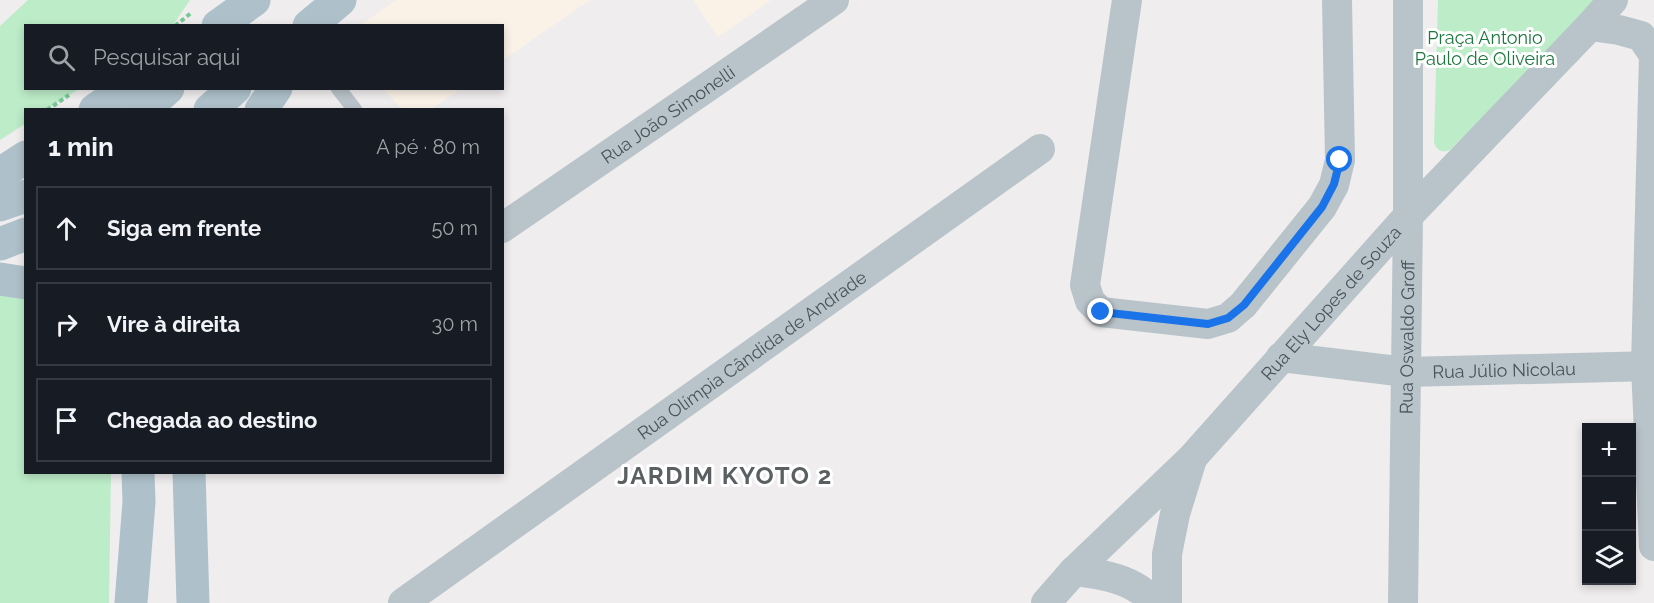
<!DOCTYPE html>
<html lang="pt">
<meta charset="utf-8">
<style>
:root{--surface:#171b24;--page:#20242c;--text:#f1f3f6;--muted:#9ea1a6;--line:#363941}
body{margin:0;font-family:Raleway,sans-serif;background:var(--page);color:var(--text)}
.controls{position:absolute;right:18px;bottom:18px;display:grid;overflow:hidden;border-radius:0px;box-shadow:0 3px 9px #0003}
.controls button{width:54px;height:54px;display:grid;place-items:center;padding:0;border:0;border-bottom:2px solid var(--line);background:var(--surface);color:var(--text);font:30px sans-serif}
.stop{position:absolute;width:18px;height:18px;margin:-14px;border:4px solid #1a73e8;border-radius:50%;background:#fff}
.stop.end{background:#1a73e8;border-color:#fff;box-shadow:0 2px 6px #0008}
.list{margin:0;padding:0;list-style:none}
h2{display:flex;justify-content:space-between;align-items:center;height:78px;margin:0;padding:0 24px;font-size:26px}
h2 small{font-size:20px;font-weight:400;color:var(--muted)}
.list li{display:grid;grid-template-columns:39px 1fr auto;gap:18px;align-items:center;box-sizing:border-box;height:84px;margin:0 12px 12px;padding:0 12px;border:2px solid var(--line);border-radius:0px}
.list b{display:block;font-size:22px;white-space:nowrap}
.list em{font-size:20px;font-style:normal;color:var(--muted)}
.icon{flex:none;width:33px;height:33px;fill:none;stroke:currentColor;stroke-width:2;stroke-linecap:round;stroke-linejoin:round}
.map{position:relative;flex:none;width:1654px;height:603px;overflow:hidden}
.search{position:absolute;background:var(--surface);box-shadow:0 3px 9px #0003;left:24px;top:24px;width:480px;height:66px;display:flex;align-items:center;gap:15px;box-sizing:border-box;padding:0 21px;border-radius:0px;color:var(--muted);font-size:22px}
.panel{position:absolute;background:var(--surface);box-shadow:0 3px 9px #0003;left:24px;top:108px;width:480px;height:366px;border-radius:0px}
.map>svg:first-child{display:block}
.commercial{fill:#fbf2e7}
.green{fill:#bdecc9}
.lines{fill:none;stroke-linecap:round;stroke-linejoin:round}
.path{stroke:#77c895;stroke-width:4;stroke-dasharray:4.5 3;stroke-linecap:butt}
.service{stroke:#b9c4ca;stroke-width:15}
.minor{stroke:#b9c4ca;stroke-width:30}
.primary{stroke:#aec1cb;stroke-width:33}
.route{stroke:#1a73e8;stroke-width:8}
.labels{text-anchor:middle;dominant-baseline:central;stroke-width:6;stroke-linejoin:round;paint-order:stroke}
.park-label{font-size:18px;fill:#1b773c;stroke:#fff}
.street-label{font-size:18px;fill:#47535a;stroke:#fff}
.district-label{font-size:24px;font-weight:bold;letter-spacing:1.5px;fill:#5a5f62;stroke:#fff}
</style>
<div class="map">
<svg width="1654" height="603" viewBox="0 0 1654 603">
<rect width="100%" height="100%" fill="#f0edee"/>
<g class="commercial">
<polygon points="396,0 590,0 503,60 502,26 361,25"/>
<polygon points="693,0 771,0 718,37"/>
<polygon points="383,89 461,89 430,110 402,109"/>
</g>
<g class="green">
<polygon points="28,0 190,0 173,25 26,26 26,88 79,89 47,109 26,110 25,124 0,140 0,26"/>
<path d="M1438,0H1598L1450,150C1442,153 1437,151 1434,143Z"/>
<polygon points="0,287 25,291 26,472 111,473 109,603 0,603"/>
</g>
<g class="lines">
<g class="path">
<polyline points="175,26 191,13"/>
<polyline points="47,110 69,95"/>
</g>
<polyline class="service" points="338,88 355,110"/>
<g class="minor">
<polyline points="1127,0 1085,285 1090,301 1101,312 1208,324 1228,318 1243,305 1322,207 1334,185 1340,160 1337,0"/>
<polyline points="1590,26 1619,30 1641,36 1654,55"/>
<polyline points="1654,54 1646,366 1654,546"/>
<path id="s1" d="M502,228L834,0"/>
<path id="s2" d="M1281,357L1406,372L1654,366"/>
<path d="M1074,571C1102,574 1135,579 1154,603"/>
<path id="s3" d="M403,603L1040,149"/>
<path id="s4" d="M1046,603L1074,571L1192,458L1408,216L1590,26L1613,0"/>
<polyline points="1167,603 1167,554 1175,514 1192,459"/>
<path id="s5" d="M1403,603L1408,216V0"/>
</g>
<g class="primary">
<polyline points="218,26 254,0"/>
<polyline points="309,26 340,0"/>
<polyline points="95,110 126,88"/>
<polyline points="143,110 168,88"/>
<polyline points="210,110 235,88"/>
<polyline points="261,110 276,88"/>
<polyline points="0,174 26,157"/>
<polyline points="0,205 26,196"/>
<polyline points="0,244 26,234"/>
<polyline points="0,279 26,283"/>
<polyline points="189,472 193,603"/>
<polyline points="131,603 139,502 138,472"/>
</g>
</g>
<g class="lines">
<polyline class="route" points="1101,312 1208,324 1228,318 1244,305 1322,207 1334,184 1340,160"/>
</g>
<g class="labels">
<g class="park-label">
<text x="1485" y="37">Praça Antonio<tspan x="1485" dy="21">Paulo de Oliveira</tspan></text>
</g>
<g class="street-label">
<text stroke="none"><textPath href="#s1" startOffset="201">Rua João Simonelli</textPath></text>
<text stroke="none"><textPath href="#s4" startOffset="414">Rua Ely Lopes de Souza</textPath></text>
<text stroke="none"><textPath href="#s5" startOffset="266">Rua Oswaldo Groff</textPath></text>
<text stroke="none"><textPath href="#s3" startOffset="428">Rua Olímpia Cândida de Andrade</textPath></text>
<text stroke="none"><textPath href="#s2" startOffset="224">Rua Júlio Nicolau</textPath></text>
</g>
<g class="district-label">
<text x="725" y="475">JARDIM KYOTO 2</text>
</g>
</g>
</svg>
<div class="controls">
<button>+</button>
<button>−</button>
<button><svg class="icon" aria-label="layers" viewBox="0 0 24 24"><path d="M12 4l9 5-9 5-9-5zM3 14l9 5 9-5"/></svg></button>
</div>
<div class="stop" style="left:1340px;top:160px"></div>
<div class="stop end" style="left:1101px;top:312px"></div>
<div class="search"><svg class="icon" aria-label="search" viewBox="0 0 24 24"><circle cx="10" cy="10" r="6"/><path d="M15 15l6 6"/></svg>Pesquisar aqui</div>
<section class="panel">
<h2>1 min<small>A pé · 80 m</small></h2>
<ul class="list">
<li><svg class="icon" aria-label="ahead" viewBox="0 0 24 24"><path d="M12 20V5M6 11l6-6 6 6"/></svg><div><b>Siga em frente</b></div><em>50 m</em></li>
<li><svg class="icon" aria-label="right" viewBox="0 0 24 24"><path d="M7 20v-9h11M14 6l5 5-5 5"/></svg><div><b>Vire à direita</b></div><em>30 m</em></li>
<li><svg class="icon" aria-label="arrive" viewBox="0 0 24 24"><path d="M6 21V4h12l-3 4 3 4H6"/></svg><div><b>Chegada ao destino</b></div></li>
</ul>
</section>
</div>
